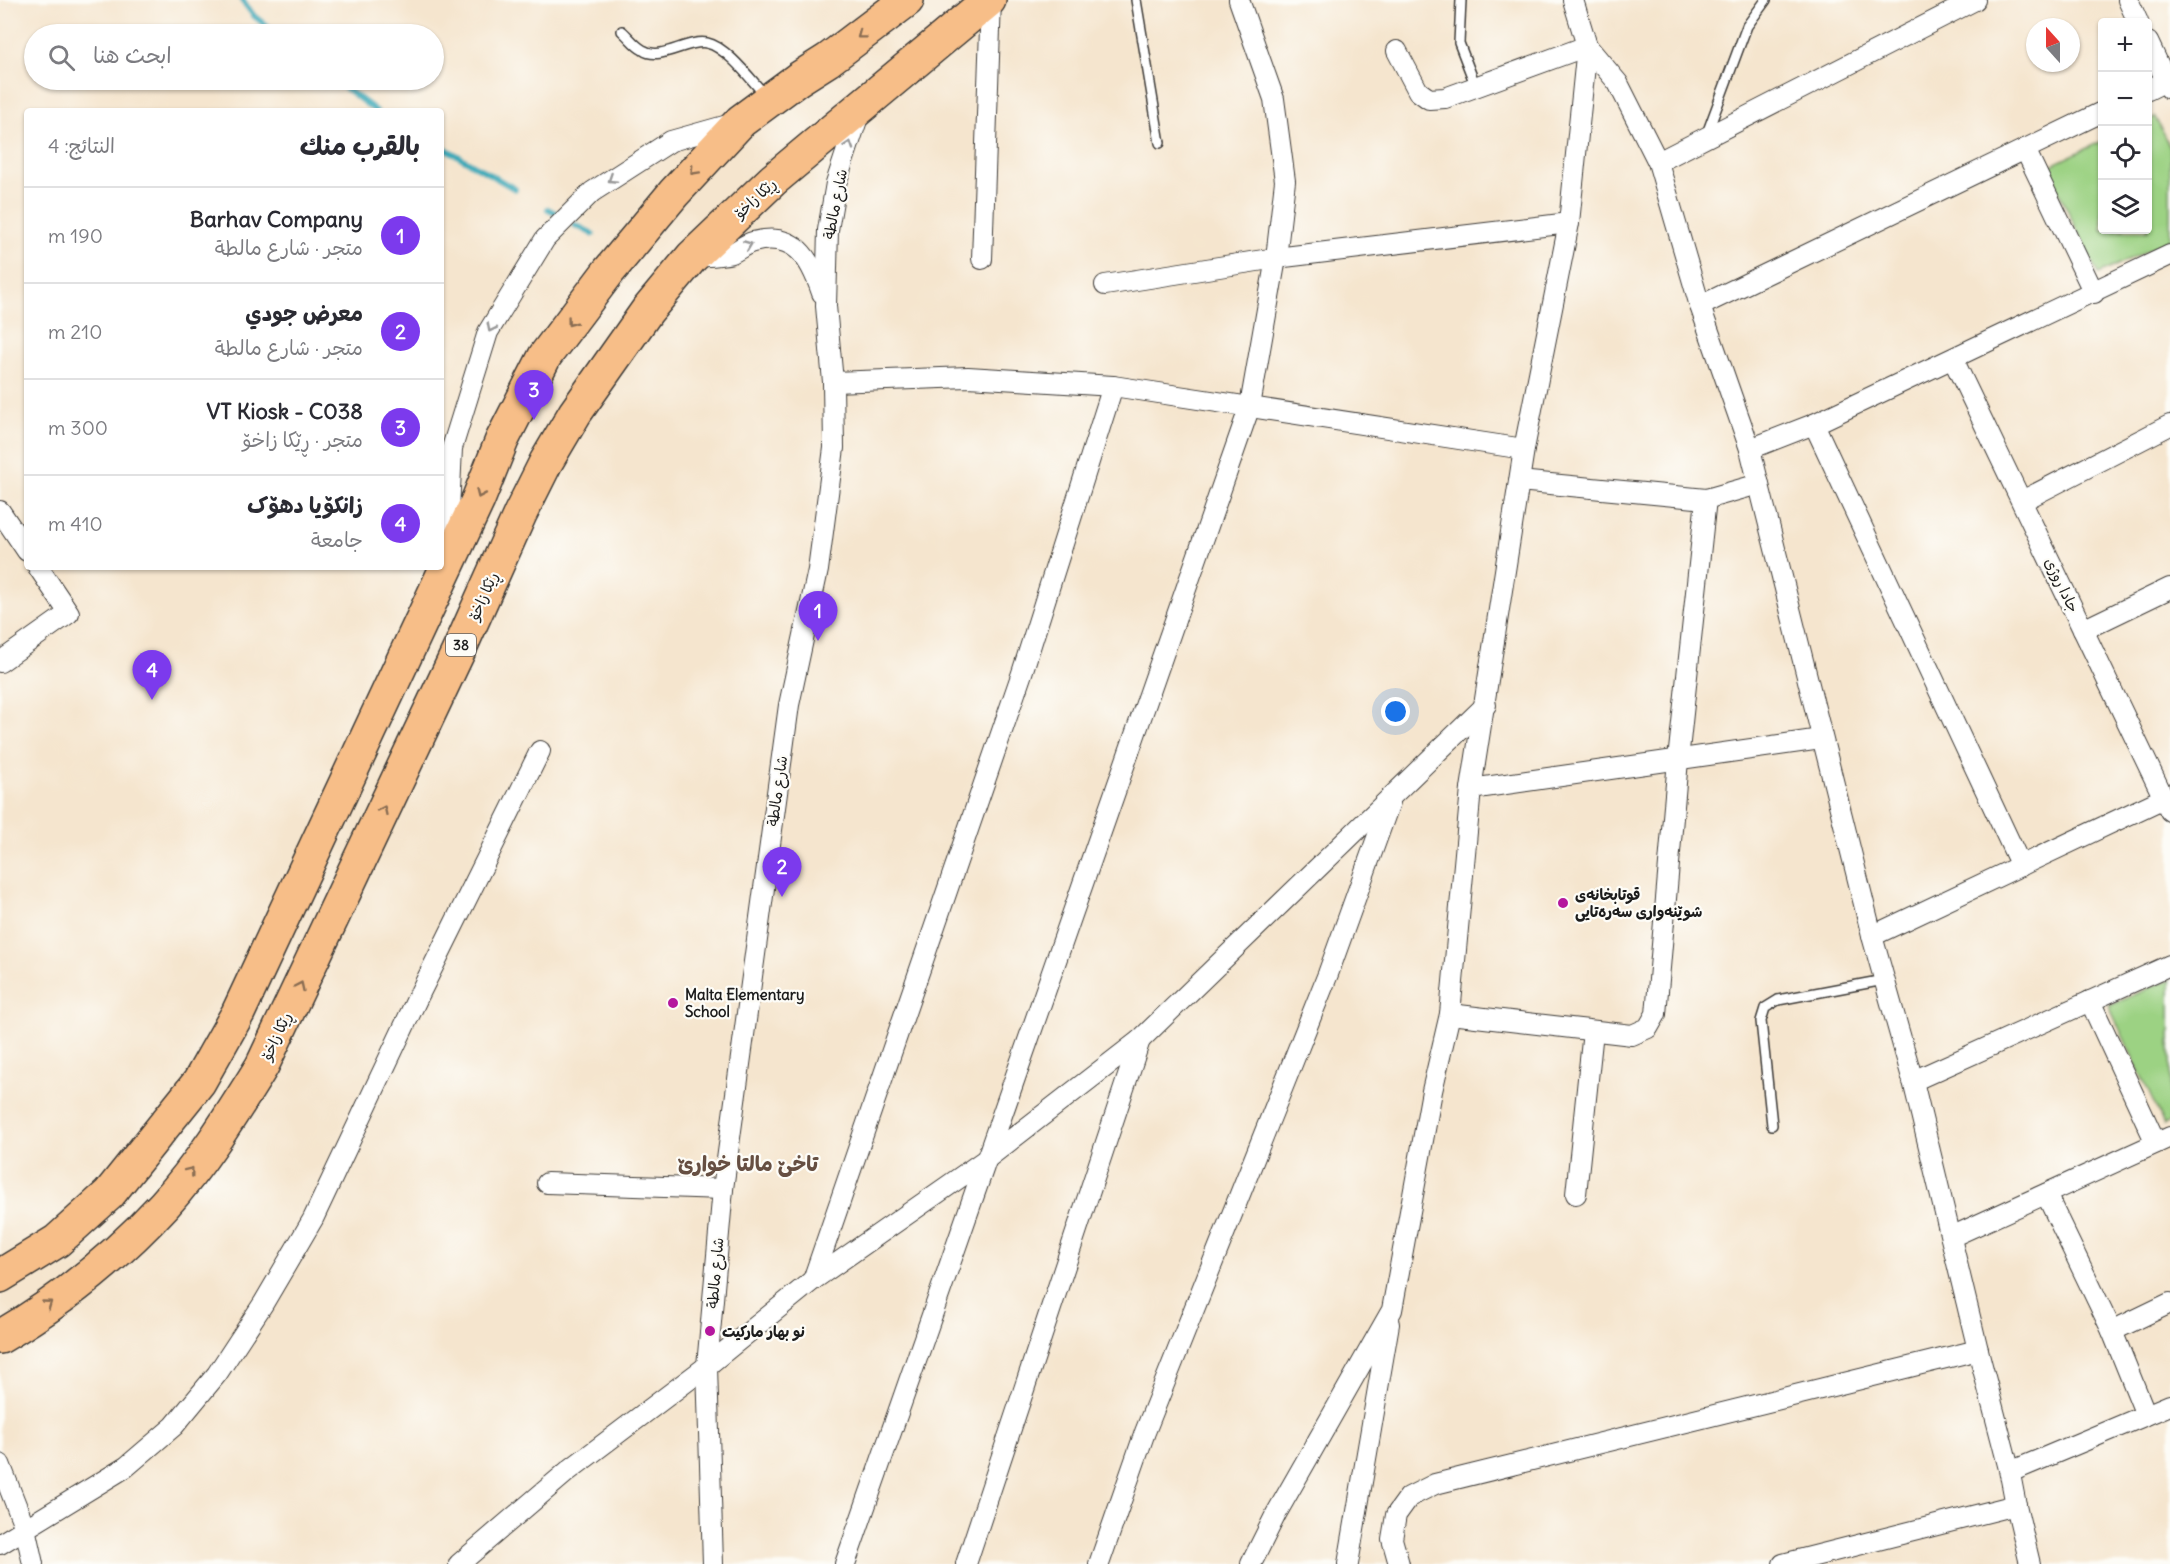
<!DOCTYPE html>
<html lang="ar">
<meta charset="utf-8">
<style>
:root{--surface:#fff;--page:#f7f7f7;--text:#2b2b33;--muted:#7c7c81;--line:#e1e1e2;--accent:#7c3aed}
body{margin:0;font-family:Delius,"Playpen Sans Arabic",sans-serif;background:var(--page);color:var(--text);direction:rtl}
.controls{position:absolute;right:18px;top:18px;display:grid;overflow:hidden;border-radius:6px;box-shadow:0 2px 4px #0004}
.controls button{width:54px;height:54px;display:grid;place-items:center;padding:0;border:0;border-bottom:2px solid var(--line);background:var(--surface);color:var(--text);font:30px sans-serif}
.compass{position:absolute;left:2026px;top:18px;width:54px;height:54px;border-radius:50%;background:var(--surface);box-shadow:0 2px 4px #0004;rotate:339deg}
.you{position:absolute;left:1396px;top:712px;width:21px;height:21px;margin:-15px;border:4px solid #fff;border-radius:50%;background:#1a73e8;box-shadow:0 0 0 9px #1a73e833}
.badge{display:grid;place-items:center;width:39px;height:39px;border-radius:50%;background:var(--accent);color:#fff;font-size:20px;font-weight:700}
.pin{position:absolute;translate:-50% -50px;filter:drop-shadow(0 2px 3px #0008)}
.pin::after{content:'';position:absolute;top:32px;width:21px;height:18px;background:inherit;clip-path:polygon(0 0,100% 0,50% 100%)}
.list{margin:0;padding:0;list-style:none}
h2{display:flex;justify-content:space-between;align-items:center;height:78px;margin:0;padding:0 24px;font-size:26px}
h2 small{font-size:20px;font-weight:400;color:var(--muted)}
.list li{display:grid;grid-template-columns:39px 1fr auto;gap:18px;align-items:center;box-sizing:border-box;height:96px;padding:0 24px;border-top:2px solid var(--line)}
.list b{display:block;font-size:22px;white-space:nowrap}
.list p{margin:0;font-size:20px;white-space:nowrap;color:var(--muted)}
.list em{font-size:20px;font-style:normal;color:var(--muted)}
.icon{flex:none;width:33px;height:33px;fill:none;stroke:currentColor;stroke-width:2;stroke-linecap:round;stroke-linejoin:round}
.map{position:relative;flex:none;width:2170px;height:1564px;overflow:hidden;direction:ltr}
.search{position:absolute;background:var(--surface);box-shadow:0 2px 4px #0004;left:24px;top:24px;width:420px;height:66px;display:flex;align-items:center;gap:15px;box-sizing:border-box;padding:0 21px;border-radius:33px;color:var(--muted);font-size:22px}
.panel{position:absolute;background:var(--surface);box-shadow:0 2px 4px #0004;left:24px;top:108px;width:420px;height:462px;border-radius:6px;direction:rtl}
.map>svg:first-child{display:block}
.green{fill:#9cd283;stroke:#5c7750;stroke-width:1.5}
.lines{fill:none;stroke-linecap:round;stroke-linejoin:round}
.stream{stroke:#3aa9b8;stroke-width:6}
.lane-casing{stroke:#3d3a37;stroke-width:12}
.street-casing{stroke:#3d3a37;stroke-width:22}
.highway-casing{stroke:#3d3a37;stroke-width:36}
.lane{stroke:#fff;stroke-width:9}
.street{stroke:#fff;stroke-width:20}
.highway{stroke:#f7be88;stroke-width:33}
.oneway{stroke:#8a6d52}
.oneway2{stroke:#999}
.poi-dot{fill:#b5179e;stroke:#fdfcf7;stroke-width:2}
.labels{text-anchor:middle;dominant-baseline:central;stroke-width:4.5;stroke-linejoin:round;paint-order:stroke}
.shield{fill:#fdfcf7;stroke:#605f5e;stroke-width:1.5}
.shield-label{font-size:14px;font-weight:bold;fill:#1c1c1c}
.street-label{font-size:15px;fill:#1c1c1c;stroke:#fdfcf7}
.poi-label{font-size:15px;font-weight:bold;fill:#1c1c1c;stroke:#fdfcf7;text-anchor:start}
.district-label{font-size:21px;font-weight:bold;fill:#664f42;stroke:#fdfcf7}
</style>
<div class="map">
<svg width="2170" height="1564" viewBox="0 0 2170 1564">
<rect width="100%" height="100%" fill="#fdfcf7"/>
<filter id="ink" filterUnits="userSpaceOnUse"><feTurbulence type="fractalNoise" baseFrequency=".0167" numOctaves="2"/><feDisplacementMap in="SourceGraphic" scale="12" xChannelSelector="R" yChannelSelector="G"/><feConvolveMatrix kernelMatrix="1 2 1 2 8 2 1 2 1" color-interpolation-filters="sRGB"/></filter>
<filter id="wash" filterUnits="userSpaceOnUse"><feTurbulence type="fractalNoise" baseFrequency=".008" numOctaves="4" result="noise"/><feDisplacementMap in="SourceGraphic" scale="24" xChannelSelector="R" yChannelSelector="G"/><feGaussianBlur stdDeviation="1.35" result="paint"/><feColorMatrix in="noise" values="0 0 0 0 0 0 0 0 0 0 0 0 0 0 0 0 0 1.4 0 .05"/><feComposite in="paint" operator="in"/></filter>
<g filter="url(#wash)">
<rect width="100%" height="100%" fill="#f5e5ce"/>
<g class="green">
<polygon points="2155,117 2170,148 2170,240 2098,274 2047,167 2102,141 2102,230 2148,230 2148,120"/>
<polygon points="2170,979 2170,1122 2164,1125 2109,1006"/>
</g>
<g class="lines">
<g class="stream">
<polyline points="242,0 254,16 277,34"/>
<polyline points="335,80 376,111"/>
<polyline points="441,146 515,189"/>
<polyline points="548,209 555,213"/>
<polyline points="575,225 593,234"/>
</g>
</g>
</g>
<g filter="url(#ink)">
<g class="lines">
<g class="lane-casing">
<g id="lane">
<polyline points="1136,0 1160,143"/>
<polyline points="1461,0 1459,43 1476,87"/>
<path d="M622,31C629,37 635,46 643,50C660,62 687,39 707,43C727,47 752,81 766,96"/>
<polyline points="1706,136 1747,26 1766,0"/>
<polyline points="1772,1125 1761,1021 1765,1008 1778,1000 1884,980"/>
</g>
</g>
<g class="street-casing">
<g id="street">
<polyline points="2128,0 2138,22"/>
<polyline points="2148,42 2170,89"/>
<polyline points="1397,51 1418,91 1429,99 1445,98 1587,46 1618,83 1658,162 1700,306 1750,449 1872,936 1913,1081 1978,1350 2009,1469 2016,1505 2030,1564"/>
<polyline points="2148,90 2166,81"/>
<polyline points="2025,149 2094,293"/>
<polyline points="1658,162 1975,0"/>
<path d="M695,257C706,256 720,256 732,253C739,250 745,244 753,242C795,231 810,258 822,293"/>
<polyline points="982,259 991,0"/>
<polyline points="1105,285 1276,258 1569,223"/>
<polyline points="1700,306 2102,112"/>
<polyline points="1953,359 2170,811"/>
<polyline points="833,382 968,377 1113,386 1524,449"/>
<polyline points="1814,424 2021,866"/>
<polyline points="1750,449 1814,424 2170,255"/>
<polyline points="1519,481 1706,499 1759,484"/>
<polyline points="2022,501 2170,425"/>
<polyline points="0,511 27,551"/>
<polyline points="447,552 452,448 488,332 545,239 592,192 671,141 735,123"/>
<polyline points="2083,630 2170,588"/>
<polyline points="0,662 69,613 38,567"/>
<polyline points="1471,789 1821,739"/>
<polyline points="1872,936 2164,798"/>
<polyline points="2090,1001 2156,1143"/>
<polyline points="1450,1014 1632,1035 1648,1028 1656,1014 1678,760 1706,499"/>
<polyline points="1913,1081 2170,965"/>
<polyline points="547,1183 723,1189"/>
<polyline points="1576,1194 1593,1031"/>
<polyline points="2046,1194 2112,1331 2146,1415"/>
<polyline points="1951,1237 2170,1137"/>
<polyline points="813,1280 1022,673 1113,386"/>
<polyline points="2112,1331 2170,1303"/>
<polyline points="0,1464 25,1528 33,1564"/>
<polyline points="2010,1472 2170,1405"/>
<polyline points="0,1544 126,1467 174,1426 217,1374 263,1304 313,1219 417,999 540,751"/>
<polyline points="459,1564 568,1471 707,1366 813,1280 985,1160 1140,1040 1486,705"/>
<polyline points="713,1564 707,1366 723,1189 789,705 818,570 834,448 833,382 826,306 828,230 836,183 860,111"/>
<polyline points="845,1564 1250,406 1276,258 1285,181 1274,99 1239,0"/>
<polyline points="966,1564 1140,1040"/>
<polyline points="1099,1564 1145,1432 1328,974 1390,802"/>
<polyline points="1251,1564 1276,1514 1392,1310 1432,1091 1450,1014 1471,789 1524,449 1569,223 1587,46 1573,0"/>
<polyline points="1348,1564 1389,1324"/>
<polyline points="1399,1564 1392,1539 1396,1515 1409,1497 1435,1484 1978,1350"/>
<polyline points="1783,1564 2016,1505"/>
</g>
</g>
<g class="highway-casing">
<g id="highway">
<polyline points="0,1276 57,1241 109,1194 199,1082 238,1013 478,500 502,440 545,356 609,271 674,193 741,121 798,79 828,60 907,0"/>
<path d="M0,1337C60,1302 117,1256 164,1205C202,1163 232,1114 262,1066L460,648L520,514L546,462L575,413L647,311L692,257L773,180L989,0"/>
</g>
</g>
<use href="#lane" class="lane"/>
<use href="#street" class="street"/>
<use href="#highway" class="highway"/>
</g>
<defs><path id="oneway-chevron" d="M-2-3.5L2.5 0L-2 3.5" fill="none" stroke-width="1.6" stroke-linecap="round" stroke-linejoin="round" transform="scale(1.5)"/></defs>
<g class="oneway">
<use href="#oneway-chevron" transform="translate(861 35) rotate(143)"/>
<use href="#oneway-chevron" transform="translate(694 171) rotate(133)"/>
<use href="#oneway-chevron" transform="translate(571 322) rotate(127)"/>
<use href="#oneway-chevron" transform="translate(480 494) rotate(114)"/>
<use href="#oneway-chevron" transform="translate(383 810) rotate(-65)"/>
<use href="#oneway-chevron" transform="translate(300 986) rotate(-65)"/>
<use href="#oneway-chevron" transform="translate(190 1171) rotate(-52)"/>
<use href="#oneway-chevron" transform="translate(48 1304) rotate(-36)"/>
</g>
<g class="oneway2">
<use href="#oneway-chevron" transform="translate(849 145) rotate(-72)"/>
<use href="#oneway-chevron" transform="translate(612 179) rotate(147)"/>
<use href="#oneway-chevron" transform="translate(748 245) rotate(-22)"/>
<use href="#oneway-chevron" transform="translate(491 328) rotate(117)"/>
</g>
</g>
<g class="poi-dot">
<circle cx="1563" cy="903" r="6"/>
<circle cx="673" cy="1003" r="6"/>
<circle cx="710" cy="1331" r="6"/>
</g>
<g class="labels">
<rect class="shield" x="446" y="634" width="30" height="22" rx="4.5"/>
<g class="shield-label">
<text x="461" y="645">38</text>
</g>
<g class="street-label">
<text transform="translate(755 198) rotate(-43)">ڕێکا زاخۆ</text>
<text transform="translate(835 204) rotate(-79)">شارع مالطة</text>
<text transform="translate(2062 585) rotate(64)">جادا روژی</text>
<text transform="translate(483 596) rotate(-66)">ڕێکا زاخۆ</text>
<text transform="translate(777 791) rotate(-82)">شارع مالطة</text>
<text transform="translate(276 1036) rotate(-65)">ڕێکا زاخۆ</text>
<text transform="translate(715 1273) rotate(-85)">شارع مالطة</text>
</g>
<g class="poi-label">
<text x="1575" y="894">قوتابخانەی<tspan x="1575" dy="17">شوێنەواری سەرەتایی</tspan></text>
<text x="685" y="994">Malta Elementary<tspan x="685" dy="17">School</tspan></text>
<text x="722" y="1331">نو بهار ماركيت</text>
</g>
<g class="district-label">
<text x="748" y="1163">تاخێ مالتا خوارێ</text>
</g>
</g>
</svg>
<div class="controls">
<button>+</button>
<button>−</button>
<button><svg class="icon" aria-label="locate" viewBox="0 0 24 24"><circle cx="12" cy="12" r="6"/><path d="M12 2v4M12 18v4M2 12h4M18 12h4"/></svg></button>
<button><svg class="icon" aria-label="layers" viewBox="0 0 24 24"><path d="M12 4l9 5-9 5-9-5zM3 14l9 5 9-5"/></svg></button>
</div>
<svg class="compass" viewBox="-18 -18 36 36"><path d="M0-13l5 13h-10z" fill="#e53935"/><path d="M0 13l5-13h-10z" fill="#7c7c81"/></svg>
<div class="you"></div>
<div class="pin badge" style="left:818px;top:641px">1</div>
<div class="pin badge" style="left:782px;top:897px">2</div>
<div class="pin badge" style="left:534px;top:420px">3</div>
<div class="pin badge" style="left:152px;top:700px">4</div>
<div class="search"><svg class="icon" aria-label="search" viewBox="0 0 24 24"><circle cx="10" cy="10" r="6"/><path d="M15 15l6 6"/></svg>ابحث هنا</div>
<section class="panel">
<h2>بالقرب منك<small>النتائج: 4</small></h2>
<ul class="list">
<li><span class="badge">1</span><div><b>Barhav Company</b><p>متجر · شارع مالطة</p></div><em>190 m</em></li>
<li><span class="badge">2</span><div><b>معرض جودي</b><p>متجر · شارع مالطة</p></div><em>210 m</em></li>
<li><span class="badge">3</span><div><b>VT Kiosk - C038</b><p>متجر · ڕێکا زاخۆ</p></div><em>300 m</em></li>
<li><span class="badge">4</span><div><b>زانکۆیا دهۆک</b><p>جامعة</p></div><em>410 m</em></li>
</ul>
</section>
</div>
